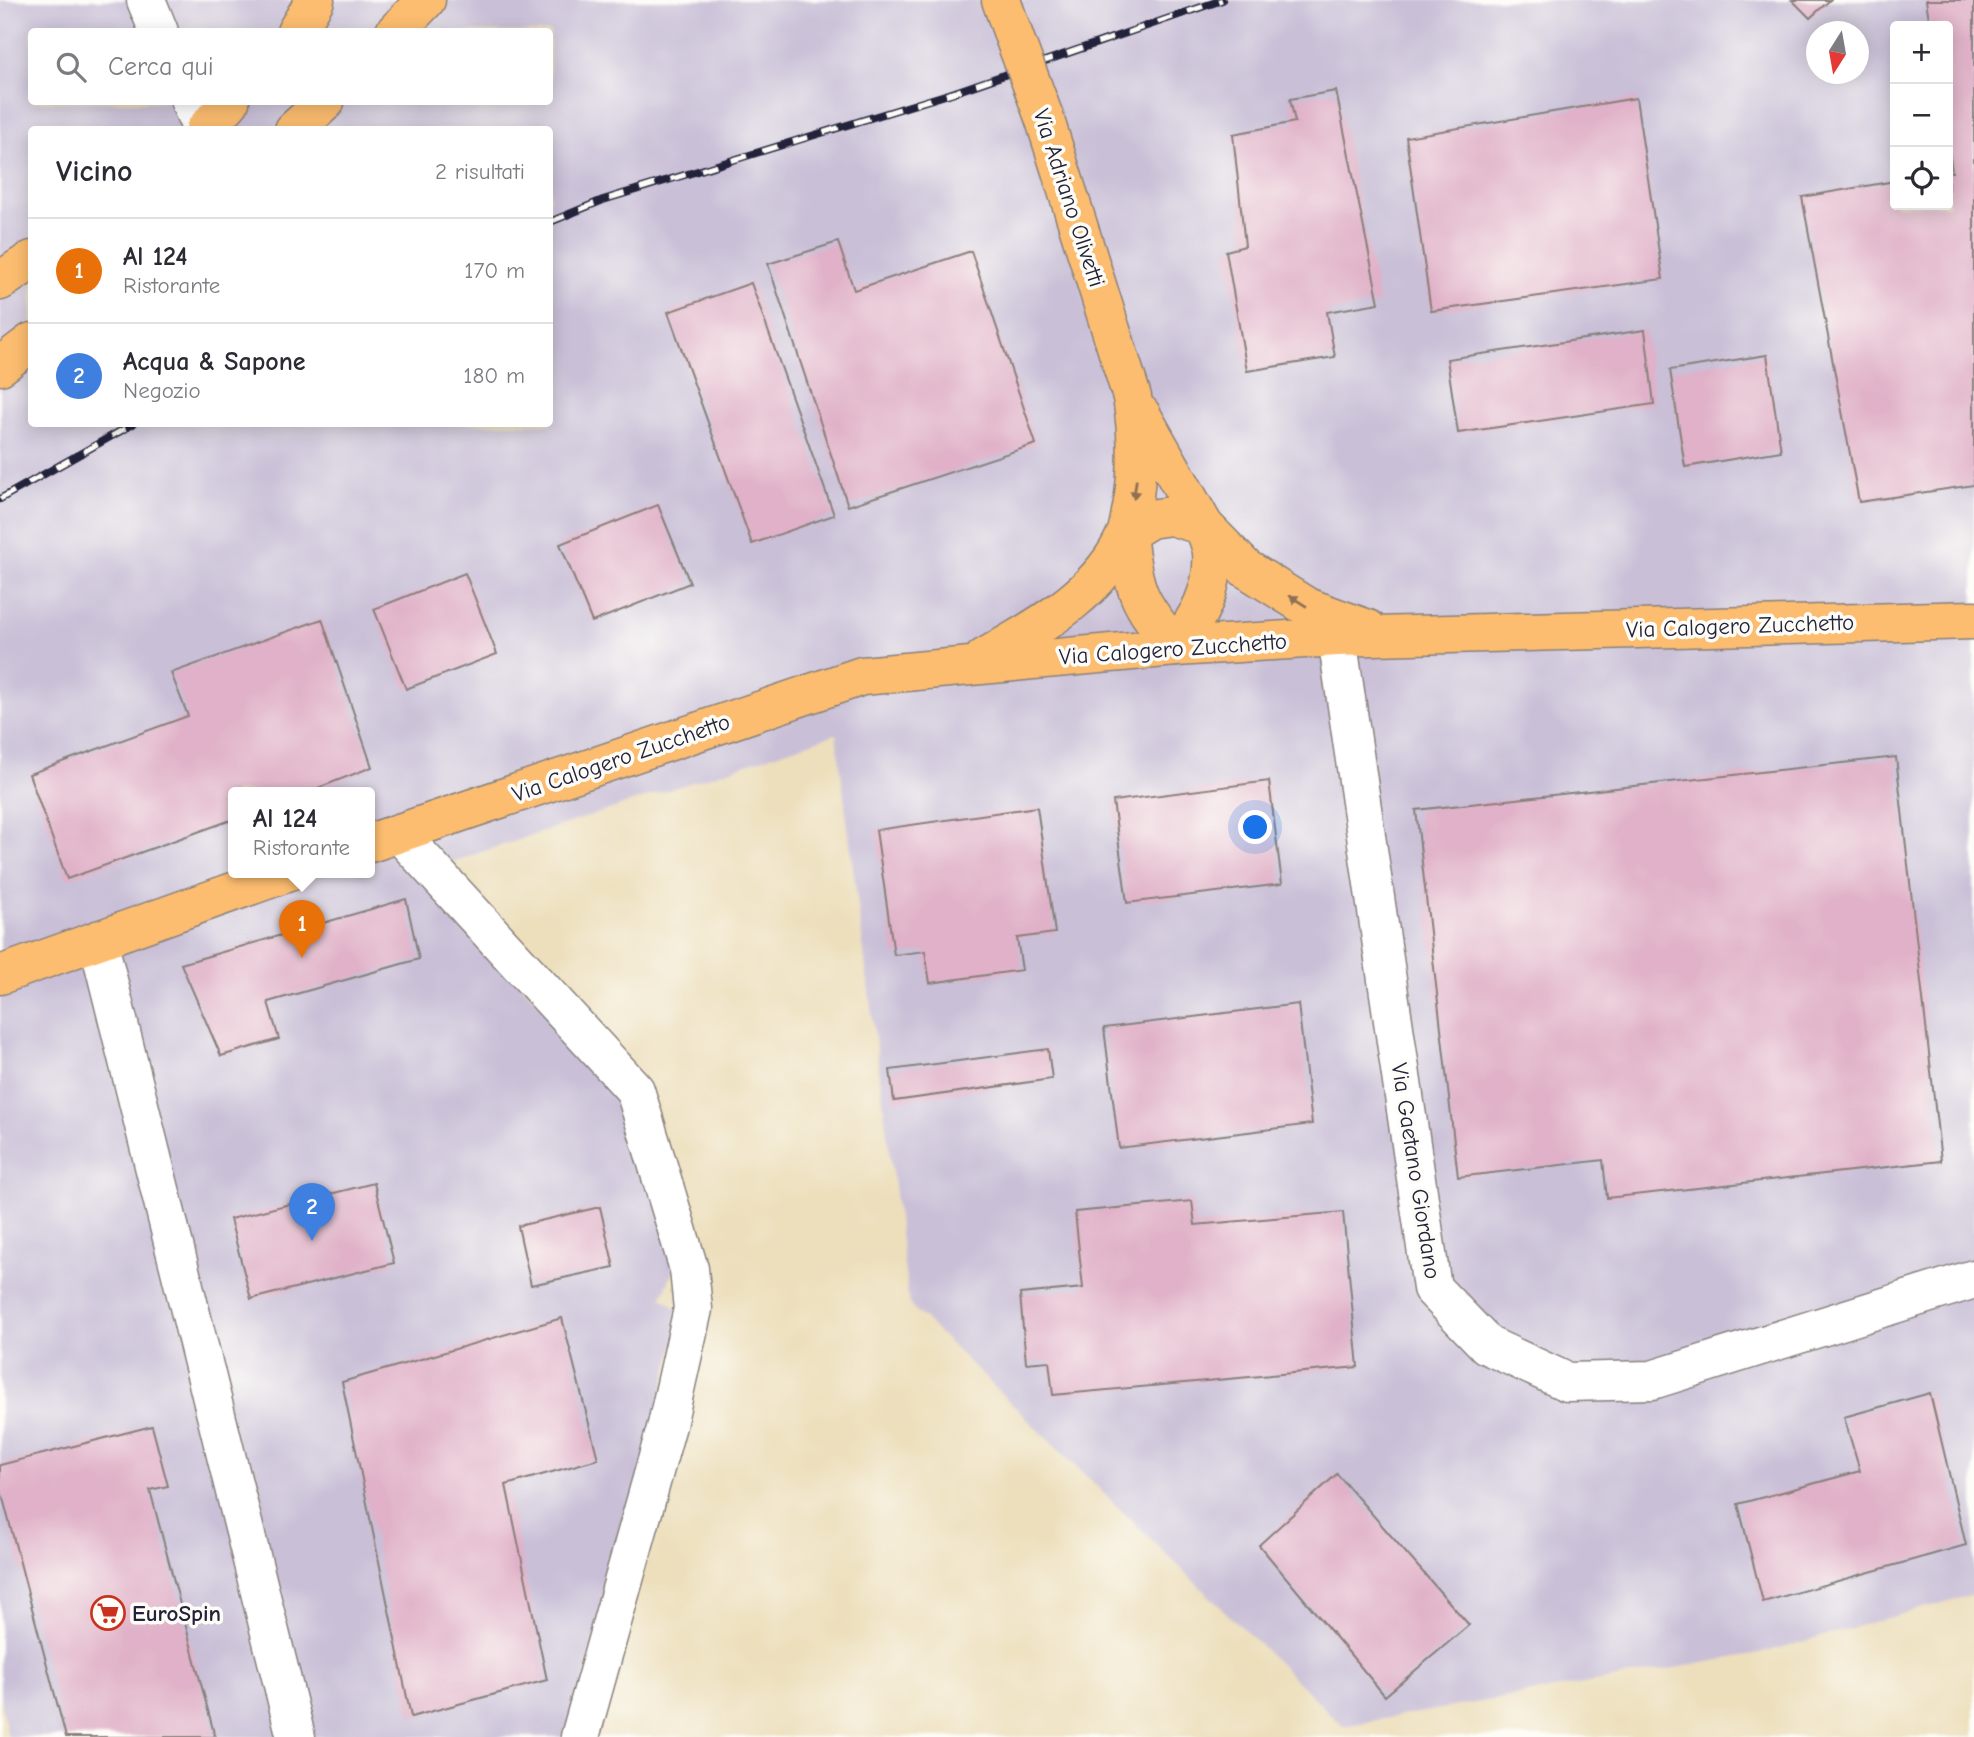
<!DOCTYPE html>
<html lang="it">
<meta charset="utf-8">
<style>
:root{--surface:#fff;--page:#f2f2f3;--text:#2b2b33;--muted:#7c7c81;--line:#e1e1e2;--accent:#db2777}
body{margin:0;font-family:"Comic Neue",sans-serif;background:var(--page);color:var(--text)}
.controls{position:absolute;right:21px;top:21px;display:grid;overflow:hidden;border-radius:7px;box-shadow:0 4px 18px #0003}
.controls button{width:63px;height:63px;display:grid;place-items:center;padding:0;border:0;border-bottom:2px solid var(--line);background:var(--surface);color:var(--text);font:35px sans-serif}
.compass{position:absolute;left:1806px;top:21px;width:63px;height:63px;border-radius:50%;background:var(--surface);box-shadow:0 4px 18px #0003;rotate:191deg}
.you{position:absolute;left:1256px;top:828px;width:24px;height:24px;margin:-18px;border:5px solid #fff;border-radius:50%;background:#1a73e8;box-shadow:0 0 0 10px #1a73e833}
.badge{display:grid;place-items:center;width:46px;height:46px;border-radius:50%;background:var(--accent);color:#fff;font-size:23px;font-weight:700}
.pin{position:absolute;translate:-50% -58px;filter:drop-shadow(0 2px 4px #0008)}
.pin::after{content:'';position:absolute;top:37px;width:24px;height:21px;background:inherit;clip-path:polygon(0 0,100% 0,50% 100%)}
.popup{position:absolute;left:228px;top:787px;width:147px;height:91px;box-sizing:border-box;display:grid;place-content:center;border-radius:7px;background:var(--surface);filter:drop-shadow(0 2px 5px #0005);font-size:23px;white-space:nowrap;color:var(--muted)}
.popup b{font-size:26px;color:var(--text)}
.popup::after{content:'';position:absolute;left:50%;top:100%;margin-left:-14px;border:14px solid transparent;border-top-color:var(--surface)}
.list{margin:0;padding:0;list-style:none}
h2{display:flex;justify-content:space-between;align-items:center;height:91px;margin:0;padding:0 28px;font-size:30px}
h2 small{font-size:23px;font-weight:400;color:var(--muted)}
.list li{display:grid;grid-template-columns:46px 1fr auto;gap:21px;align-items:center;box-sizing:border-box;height:105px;padding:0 28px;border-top:2px solid var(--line)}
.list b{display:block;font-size:26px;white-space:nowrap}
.list p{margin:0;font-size:23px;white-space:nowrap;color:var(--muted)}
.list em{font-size:23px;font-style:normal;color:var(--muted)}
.icon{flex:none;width:38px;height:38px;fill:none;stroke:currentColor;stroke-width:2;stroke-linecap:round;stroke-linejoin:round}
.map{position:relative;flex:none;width:1974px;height:1737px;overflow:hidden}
.search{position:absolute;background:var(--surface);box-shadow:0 4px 18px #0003;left:28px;top:28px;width:525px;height:77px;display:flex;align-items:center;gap:18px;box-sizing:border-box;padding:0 24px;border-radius:7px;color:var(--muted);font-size:26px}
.panel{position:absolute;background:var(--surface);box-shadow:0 4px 18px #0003;left:28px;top:126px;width:525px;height:301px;border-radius:7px}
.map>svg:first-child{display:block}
.industrial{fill:#c9bfd7;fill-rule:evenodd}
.building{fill:#e0b1c8}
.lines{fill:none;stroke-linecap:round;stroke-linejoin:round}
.minor-casing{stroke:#88807c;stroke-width:41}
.major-casing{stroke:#88807c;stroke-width:41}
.minor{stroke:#fff;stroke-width:38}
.major{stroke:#fcbd6f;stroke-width:38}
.rail-casing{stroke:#22223b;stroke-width:8}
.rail{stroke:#fdfcf7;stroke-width:5;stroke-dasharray:16;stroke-linecap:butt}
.major-bridge-casing{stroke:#88807c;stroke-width:41;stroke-linecap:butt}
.major-bridge{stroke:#fcbd6f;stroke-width:38}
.oneway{fill:#8f7055}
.labels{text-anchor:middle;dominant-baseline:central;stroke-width:7;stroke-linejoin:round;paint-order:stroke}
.street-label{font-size:23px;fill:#22223b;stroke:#fdfcf7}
.poi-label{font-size:23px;font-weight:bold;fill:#22223b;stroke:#fdfcf7;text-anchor:start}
</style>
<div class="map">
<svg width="1974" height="1737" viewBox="0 0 1974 1737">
<rect width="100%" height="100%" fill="#fdfcf7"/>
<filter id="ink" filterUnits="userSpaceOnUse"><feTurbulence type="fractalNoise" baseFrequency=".0143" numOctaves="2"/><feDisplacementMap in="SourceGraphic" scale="14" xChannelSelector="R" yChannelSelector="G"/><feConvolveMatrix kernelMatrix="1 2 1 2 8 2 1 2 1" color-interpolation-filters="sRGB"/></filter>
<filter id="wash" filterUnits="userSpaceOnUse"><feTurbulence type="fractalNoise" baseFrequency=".00686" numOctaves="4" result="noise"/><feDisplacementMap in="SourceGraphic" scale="28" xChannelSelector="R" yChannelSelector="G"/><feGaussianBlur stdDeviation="1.57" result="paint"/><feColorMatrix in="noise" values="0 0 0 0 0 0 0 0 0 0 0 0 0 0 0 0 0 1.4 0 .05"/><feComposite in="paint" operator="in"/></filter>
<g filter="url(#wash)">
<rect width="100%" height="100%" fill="#eddfbc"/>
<path class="industrial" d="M0,0H1974V1594L1766,1652L1343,1726L909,1304L836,734L416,874L626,1095L677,1262L662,1297L683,1313L569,1737H8L0,1697ZM1895,26H1948V205H1895ZM32,32H550V102H32ZM1816,32H1858V74H1816ZM32,130H550V424H32ZM234,792H370V872H234Z"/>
<g id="blocks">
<g class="building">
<polygon points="1792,0 1830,0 1810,18"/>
<polygon points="1926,0 1974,0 1974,485 1859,502 1802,197 1895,181 1895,205 1948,205 1948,172 1952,172 1948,144 1948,26 1930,26"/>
<polygon points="1336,91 1379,303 1327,312 1335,357 1247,371 1226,251 1245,246 1233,134 1295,122 1290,99"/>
<polygon points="1636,98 1663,279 1431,311 1406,137"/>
<polygon points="838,242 854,290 971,251 1036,444 848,506 768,264"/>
<polygon points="751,283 834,515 752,544 668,312"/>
<polygon points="1645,330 1654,404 1458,433 1447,359"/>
<polygon points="1767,355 1781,451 1685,467 1670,370"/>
<polygon points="658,505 690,583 592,622 560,544"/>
<polygon points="465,573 497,654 406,689 374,609"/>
<polygon points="322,619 372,767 308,792 234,792 234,819 67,879 29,774 188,716 171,673"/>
<polygon points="1896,757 1941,1161 1607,1198 1603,1160 1458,1177 1416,810"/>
<polygon points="1269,781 1282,884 1127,903 1113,801"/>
<polygon points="1037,807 1055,933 1017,938 1022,970 930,983 925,951 894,955 876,830"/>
<polygon points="406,899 419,959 268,1002 279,1039 221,1056 181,964"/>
<polygon points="1298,1004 1312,1124 1119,1148 1104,1028"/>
<polygon points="1048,1049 1052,1079 894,1101 890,1070"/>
<polygon points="374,1183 394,1263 251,1299 230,1219"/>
<polygon points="1192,1201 1195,1225 1343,1212 1358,1367 1053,1395 1049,1361 1026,1363 1020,1294 1083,1288 1075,1212"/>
<polygon points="600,1207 614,1267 531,1285 518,1226"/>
<polygon points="562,1318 598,1459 506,1485 547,1680 411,1717 342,1382"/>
<polygon points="1930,1393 1966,1545 1763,1602 1738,1504 1860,1471 1844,1417"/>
<polygon points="152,1426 168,1486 150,1490 215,1737 66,1737 0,1487 0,1465"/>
<polygon points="1337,1474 1469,1625 1385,1696 1259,1545"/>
</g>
</g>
</g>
<g filter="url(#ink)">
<use href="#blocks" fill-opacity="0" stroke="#88807c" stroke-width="2"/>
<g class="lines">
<g class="minor-casing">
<g id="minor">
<polyline points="146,0 159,32"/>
<polyline points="190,102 202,130"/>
<polyline points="1337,637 1432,1288 1487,1345 1567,1382 1652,1380 1974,1279"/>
<polyline points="399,833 635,1090 689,1269 693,1309 667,1425 580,1737"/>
<polyline points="98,940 296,1737"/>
</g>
</g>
<g class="major-casing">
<g id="major">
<polyline points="1001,0 1013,34"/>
<polyline points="296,32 315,0"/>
<polyline points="395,32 426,0"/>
<polyline points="205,130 230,102"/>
<polyline points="294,130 325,102"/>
<polyline points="0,281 32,260"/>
<polyline points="0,366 32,342"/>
<polyline points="1141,414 1204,526 1245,568 1307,607 1368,629"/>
<path d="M1171,516L1204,526C1206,534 1211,544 1212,552C1215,590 1197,619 1176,647C1138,604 1133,590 1127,533L1150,519Z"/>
<path d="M984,658C1036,628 1101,594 1126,534C1129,527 1130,516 1132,508C1139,470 1138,435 1132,397L1044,117"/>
<polyline points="370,843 862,676 1176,647 1337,637 1974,620"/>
<polyline points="0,975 289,872"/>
</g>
</g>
<use href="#minor" class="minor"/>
<use href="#major" class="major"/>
<g class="rail-casing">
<g id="rail">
<polyline points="550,222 603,200 955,92 1222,0"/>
<polyline points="0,499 133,424"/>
</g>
</g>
<use href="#rail" class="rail"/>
<g class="major-bridge-casing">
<polyline id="major-bridge" points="1013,34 1044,117"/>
</g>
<use href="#major-bridge" class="major-bridge"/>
</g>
<defs><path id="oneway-solid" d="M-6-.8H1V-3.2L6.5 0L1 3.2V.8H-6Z" transform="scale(1.75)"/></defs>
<g class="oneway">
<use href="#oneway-solid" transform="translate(1135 489) rotate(98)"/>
<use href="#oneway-solid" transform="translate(1298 601) rotate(-148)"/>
</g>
</g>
<defs>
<g id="supermarket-ring" transform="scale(1.75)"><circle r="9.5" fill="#fdfcf7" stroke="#c8321e" stroke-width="1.5"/><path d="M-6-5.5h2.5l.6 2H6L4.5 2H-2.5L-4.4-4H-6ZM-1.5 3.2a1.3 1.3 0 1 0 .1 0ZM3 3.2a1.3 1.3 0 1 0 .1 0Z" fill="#c8321e"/></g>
</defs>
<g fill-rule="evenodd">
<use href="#supermarket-ring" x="108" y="1613"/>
</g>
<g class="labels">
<g class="street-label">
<text transform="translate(1069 198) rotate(72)">Via Adriano Olivetti</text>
<text transform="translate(1740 626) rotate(-2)">Via Calogero Zucchetto</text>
<text transform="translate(1173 649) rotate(-4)">Via Calogero Zucchetto</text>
<text transform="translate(621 758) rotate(-19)">Via Calogero Zucchetto</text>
<text transform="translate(1416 1171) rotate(81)">Via Gaetano Giordano</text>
</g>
<g class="poi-label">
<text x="132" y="1613">EuroSpin</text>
</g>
</g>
</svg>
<div class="controls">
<button>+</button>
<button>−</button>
<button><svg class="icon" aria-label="locate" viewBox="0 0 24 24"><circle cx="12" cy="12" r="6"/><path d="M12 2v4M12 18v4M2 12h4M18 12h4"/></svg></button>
</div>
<svg class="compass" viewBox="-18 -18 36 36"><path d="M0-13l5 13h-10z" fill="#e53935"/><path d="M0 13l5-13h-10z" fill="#7c7c81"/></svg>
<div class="you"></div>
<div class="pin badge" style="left:302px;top:958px;background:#e8710a">1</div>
<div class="popup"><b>Al 124</b>Ristorante</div>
<div class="pin badge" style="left:312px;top:1241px;background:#3f7fe0">2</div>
<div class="search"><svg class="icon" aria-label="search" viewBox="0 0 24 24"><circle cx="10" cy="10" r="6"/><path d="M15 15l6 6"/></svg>Cerca qui</div>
<section class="panel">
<h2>Vicino<small>2 risultati</small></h2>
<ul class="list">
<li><span class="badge" style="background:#e8710a">1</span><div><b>Al 124</b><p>Ristorante</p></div><em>170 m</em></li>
<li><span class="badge" style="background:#3f7fe0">2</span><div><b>Acqua &amp; Sapone</b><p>Negozio</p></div><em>180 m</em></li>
</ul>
</section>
</div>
